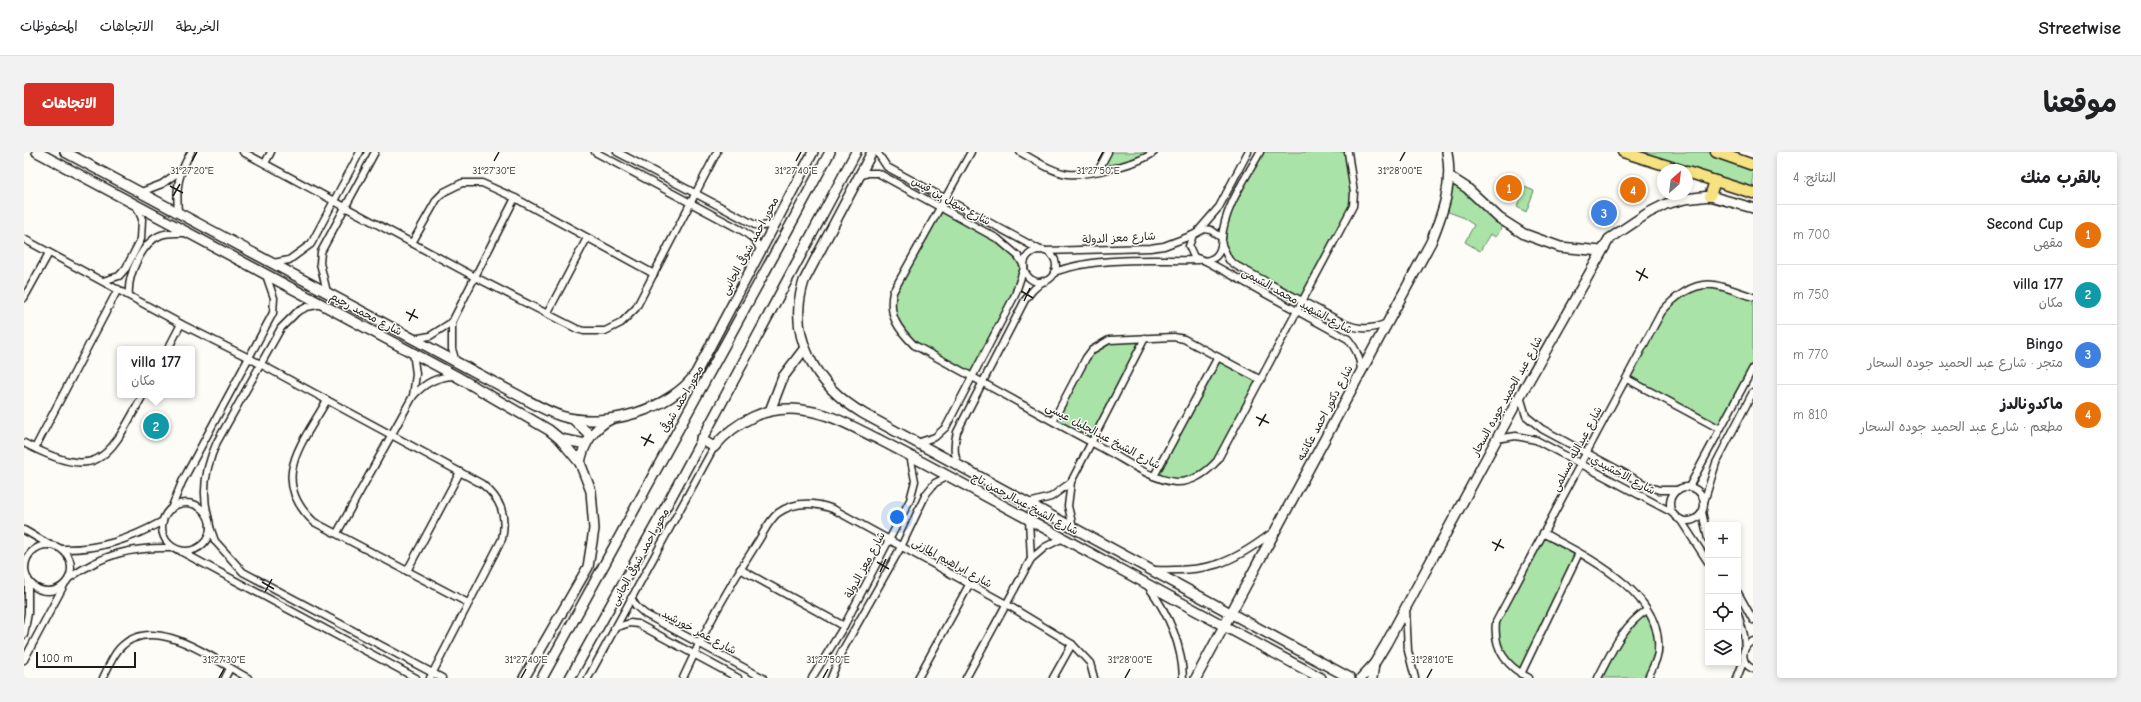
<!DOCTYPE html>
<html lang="ar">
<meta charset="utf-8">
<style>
:root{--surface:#fff;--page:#f2f2f2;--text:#202124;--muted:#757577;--line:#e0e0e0;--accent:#d93025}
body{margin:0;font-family:"Comic Neue","Playpen Sans Arabic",sans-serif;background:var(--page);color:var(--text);direction:rtl}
.controls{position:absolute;right:12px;bottom:12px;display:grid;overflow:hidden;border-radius:4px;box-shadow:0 2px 6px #0003}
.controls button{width:36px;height:36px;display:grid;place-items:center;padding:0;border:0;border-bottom:1px solid var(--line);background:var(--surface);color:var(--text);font:20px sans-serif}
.compass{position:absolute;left:1633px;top:12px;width:36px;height:36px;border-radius:50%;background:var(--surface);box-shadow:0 2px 6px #0003;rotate:28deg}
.scale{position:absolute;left:12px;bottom:10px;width:100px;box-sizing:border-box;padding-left:4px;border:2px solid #1c1c1c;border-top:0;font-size:11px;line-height:14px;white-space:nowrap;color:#1c1c1c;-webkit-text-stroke:3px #fdfcf7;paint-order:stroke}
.you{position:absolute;left:873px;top:365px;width:14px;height:14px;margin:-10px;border:3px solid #fff;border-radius:50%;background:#1a73e8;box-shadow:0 0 0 6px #1a73e833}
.badge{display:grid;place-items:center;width:26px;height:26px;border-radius:50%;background:var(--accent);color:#fff;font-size:13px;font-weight:700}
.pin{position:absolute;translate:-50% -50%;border:2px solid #fff;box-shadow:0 1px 4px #0006}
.popup{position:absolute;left:93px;top:194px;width:78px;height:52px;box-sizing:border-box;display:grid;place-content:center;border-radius:4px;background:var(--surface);filter:drop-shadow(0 1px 3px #0005);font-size:13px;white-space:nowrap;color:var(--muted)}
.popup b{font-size:15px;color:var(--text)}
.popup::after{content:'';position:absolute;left:50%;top:100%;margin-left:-8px;border:8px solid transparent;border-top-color:var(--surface)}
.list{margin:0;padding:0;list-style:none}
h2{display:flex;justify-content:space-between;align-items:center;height:52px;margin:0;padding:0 16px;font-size:17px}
h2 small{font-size:13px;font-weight:400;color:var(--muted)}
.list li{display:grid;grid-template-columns:26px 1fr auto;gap:12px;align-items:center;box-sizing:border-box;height:60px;padding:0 16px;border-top:1px solid var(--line)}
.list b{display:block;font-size:15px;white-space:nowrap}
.list p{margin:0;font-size:13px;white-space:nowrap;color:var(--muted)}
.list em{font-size:13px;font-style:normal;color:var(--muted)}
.icon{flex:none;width:22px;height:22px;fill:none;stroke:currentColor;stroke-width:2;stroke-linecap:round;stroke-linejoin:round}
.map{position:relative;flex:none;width:1729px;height:526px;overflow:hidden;direction:ltr;border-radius:4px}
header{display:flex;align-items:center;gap:24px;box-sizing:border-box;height:56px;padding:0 20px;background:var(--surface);border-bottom:1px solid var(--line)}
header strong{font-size:19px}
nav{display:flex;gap:22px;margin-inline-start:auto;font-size:14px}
.intro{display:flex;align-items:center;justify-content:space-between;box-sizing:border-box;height:96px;padding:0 24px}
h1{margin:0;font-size:28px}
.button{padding:10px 18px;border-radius:4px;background:var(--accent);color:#fff;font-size:14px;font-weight:700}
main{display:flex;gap:24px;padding:0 24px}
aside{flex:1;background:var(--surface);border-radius:4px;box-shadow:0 2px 6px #0003}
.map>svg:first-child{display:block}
.green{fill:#aae3a7;stroke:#638062}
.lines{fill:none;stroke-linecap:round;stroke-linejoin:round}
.street-casing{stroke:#1c1c1c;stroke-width:9}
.secondary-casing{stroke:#1c1c1c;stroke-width:12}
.primary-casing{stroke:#1c1c1c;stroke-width:13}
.street{stroke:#fdfcf7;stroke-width:6}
.secondary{stroke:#fdfcf7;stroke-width:9}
.primary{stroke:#f7e281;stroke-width:10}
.ticks{fill:none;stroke:#1c1c1c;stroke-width:1.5}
.labels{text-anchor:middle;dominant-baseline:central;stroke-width:3;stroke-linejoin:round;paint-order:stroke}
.street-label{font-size:11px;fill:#1c1c1c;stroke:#fdfcf7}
.ticks-label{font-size:10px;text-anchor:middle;fill:#1c1c1c;stroke:#fdfcf7;stroke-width:3;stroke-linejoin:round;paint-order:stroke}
</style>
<header>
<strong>Streetwise</strong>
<nav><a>الخريطة</a><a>الاتجاهات</a><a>المحفوظات</a></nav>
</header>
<div class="intro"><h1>موقعنا</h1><a class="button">الاتجاهات</a></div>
<main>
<aside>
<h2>بالقرب منك<small>النتائج: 4</small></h2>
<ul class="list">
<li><span class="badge" style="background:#e8710a">1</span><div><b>Second Cup</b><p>مقهى</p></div><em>700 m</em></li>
<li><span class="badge" style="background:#0f9aa8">2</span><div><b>villa 177</b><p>مكان</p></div><em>750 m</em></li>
<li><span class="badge" style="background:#3f7fe0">3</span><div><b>Bingo</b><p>متجر · شارع عبد الحميد جوده السحار</p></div><em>770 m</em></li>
<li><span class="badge" style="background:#e8710a">4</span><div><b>ماكدونالدز</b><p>مطعم · شارع عبد الحميد جوده السحار</p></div><em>810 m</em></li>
</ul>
</aside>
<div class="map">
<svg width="1729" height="526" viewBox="0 0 1729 526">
<rect width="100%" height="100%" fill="#fdfcf7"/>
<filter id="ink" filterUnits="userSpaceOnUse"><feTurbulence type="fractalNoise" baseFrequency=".025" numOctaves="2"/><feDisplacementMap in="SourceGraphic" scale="8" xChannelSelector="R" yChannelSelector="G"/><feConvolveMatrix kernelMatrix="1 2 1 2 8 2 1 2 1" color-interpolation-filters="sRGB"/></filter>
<g filter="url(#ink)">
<g class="green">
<polygon points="1084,0 1128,0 1108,12 1074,19"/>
<polygon points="1236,0 1324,0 1331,48 1279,150 1213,114 1200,99 1199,76"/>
<polygon points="1599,0 1692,0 1729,13 1729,41"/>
<polygon points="1426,25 1481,71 1472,85 1466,82 1456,99 1441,90 1450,73 1438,65 1419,58"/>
<polygon points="1501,35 1510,39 1502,60 1493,55"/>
<polygon points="917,55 985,94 1000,116 949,225 890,193 874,176 867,149"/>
<polygon points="1690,133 1729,145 1729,216 1696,277 1603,227 1637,161 1660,140"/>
<polygon points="1121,186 1067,290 1029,269 1062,206 1076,192"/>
<polygon points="1194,205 1237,228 1193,309 1165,329 1141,328 1130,324"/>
<polygon points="1519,381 1555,401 1497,522 1488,515 1472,489 1472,470"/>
<polygon points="1623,458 1634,490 1634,501 1623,526 1574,526 1598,481"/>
</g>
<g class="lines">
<g class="street-casing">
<g id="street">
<polyline points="219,0 451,125 553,177 560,179 581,179 597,171 612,156 693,0"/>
<polyline points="571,0 719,79 731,88 737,99"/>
<polyline points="593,0 731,73 738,74 752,72"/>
<polyline points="853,0 863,15 1016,98"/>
<path d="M947,0L869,140C864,164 874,177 890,193C953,227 1016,263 1080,297C1101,308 1126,327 1151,330C1168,331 1182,321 1193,309L1329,54L1330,41L1324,0"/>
<path d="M996,0C1011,8 1028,20 1044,22C1063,24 1116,12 1130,0"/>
<polyline points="241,11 247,0"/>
<polyline points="1074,19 1084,0"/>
<polyline points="836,24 844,21 854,21 974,87 994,104 1000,114"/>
<polyline points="117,40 138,32 156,19"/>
<path d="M154,60C152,34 154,23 167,0"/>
<path d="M1180,77L1187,78L1198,86C1197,98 1195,106 1182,109L1170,105L1165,94L1169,83Z"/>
<polyline points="1175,78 1195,55 1224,0"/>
<path d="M1198,86C1200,56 1222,26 1236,0"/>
<path d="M0,87L157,172L225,206L458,332C477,347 483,363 478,387L406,526"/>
<polyline points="388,91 413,47 420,40 438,31 458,31 491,46 630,122"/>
<path d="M1198,93L1205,108L1213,114L1319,171C1335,178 1347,178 1363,171"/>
<circle cx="1016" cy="114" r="16"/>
<polyline points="1021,99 1126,96 1140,94 1169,83"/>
<path d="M1182,109L1324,187C1333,198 1336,206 1337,219"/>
<polyline points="249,111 265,108 287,92 336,0"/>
<path d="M1030,120C1076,104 1127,109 1175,108"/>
<polyline points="79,129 95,124 102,116 117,87 118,67 112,53"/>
<polyline points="303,140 296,111 297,100 351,0"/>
<path d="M105,143C103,124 118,90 137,83C144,80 153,81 161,81"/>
<polyline points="0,146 25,101"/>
<polyline points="523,162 563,86"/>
<polyline points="428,170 428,197 432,210"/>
<polyline points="389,187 406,184 428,170 491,46"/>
<polyline points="144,197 157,172"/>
<polyline points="389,200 392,222 389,244"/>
<polyline points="1603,227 1696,277"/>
<polyline points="1496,244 1502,264 1518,277 1626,335 1635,338 1654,338"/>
<path d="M303,248C279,291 244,327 290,370L444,451"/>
<polyline points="1029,269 1062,206 1068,198 1085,188 1150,185 1160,187 1237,228"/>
<polyline points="1472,287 1492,284 1512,288 1649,361"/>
<path d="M0,291C75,330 83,309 119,243"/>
<polyline points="893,291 911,285 922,275 991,143 1000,116"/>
<polyline points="11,296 94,137"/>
<path d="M935,313C929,303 930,291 933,280L1001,148L1009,138L1019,129"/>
<polyline points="1130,324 1194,205"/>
<polyline points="1665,335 1729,216"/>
<circle cx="1663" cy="352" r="17"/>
<polyline points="1680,350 1692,311 1729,240"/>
<polyline points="1005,351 1027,345 1046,331"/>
<circle cx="162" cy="375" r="24"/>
<polyline points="147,357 158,330 249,161 250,146 242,123"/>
<polyline points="1678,360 1684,387"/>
<path d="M184,364C177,338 182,314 193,290L257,176L273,160L283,155L298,152"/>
<polyline points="1656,367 1684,410"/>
<polyline points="1005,368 1007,407"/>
<polyline points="186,375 191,389 219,420 418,526"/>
<polyline points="1049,375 1044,354 1047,330 1121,186"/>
<polyline points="0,378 26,393"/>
<path d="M313,381L389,244C401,231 412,225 430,224"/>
<path d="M1519,381C1561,404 1640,440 1634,500C1633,509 1627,518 1624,526"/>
<circle cx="24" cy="416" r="23"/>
<path d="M38,397C76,398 106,387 139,369"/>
<polyline points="158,400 392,526"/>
<polyline points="716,417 820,474"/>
<path d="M1130,418C1184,420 1206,413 1249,380"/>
<polyline points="383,419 436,320"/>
<path d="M45,426C80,402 106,395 147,396"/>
<path d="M1124,434C1144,461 1158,492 1159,526"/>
<polyline points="1714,441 1729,468"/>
<polyline points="607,446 612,454 621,462 739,526"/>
<polyline points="1382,457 1384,499 1391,526"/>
<polyline points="1714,462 1720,483 1721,496"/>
<polyline points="590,476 606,471 614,472 714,526"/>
<polyline points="0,483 4,461 4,427"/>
<path d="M1729,489C1716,495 1716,511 1729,517"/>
<polyline points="0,508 40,433"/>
<polyline points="1497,522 1555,401"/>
<path d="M79,526C84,516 88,505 95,497C129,459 190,508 224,526"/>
<polyline points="201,526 206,516"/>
<polyline points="564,526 690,295"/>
<path d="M659,526C680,479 705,434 733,391C739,382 745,368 754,361C771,349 790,350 809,357L982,452L1048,492L1066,511L1070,526"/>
<polyline points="788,526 820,474 886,348 891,329 886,303"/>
<polyline points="807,526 817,501 877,395 902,342 911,331 925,324"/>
<polyline points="894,526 945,433"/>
<polyline points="942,526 1007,407 1021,395 1039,386"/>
<polyline points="1029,526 1048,492"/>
<path d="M1505,526C1482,514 1469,497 1472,470L1637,161C1649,146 1669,130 1690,133C1703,135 1717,141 1729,145"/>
<path d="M1574,526C1587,501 1598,474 1623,458"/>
<polyline points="1713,526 1720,508"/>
</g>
</g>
<g class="secondary-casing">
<g id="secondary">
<polyline points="13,0 432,224 525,278 536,287 556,311 567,339 570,377 564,415 500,526"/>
<path d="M41,0L490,241C505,249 521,259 537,264C580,277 647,258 672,221L789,0"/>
<path d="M848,0L780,129C762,184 792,234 840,262L1326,526"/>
<polyline points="1426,25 1443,36 1475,66 1500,82 1536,95 1577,99"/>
<polyline points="746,259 759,225 781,196"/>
<polyline points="549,267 567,284"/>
<polyline points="536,287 562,292"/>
<path d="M677,287L690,295C712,269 743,253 778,258C806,261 829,275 854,287C887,304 919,321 952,339C1067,401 1182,465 1297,526"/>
<path d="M556,311C559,293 570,275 587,267"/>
<path d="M518,526C614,351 711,176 806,0"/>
<polyline points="546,526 645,349 832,0"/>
<path d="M1172,526L1407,90C1419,60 1429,33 1423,0"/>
<polyline points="1337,526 1350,512 1362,492 1496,244 1585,87 1624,61 1642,52 1661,47 1686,44 1729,56"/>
<polyline points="1348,526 1350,512"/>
</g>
</g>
<g class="primary-casing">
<g id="primary">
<polyline points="1599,0 1657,18"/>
<polyline points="1692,0 1729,13"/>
<polyline points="1663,20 1729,41"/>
<polyline points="1686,44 1691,29"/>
</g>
</g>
<use href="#street" class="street"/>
<use href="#secondary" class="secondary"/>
<use href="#primary" class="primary"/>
</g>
</g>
<path class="ticks" d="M168,9L173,0M470,9L475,0M772,9L777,0M1074,9L1079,0M1376,9L1381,0M146,34L159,41M149,44L156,32M1612,119L1624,126M1615,129L1621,116M997,139L1009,146M1000,149L1006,136M382,160L394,166M385,169L391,157M1232,265L1245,271M1235,274L1242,262M617,285L630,291M620,294L627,282M1468,390L1480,396M1471,399L1477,387M853,410L865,417M856,420L862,407M238,430L250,437M241,440L248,427M195,526L200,517M497,526L502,517M799,526L804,517M1101,526L1106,517M1403,526L1408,517"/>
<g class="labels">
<g class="street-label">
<text transform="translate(927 49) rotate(29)">شارع سهل بن قيس</text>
<text transform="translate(1095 86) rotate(-3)">شارع معز الدولة</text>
<text transform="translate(726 94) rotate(-62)">محور احمد شوقى الجانبى</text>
<text transform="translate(1273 149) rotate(29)">شارع الشهيد محمد الشيمى</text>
<text transform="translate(342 162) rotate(28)">شارع محمد رحيم</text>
<text transform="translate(1483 244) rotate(-61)">شارع عبد الحميد جوده السحار</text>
<text transform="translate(658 247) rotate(-60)">محور احمد شوقى</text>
<text transform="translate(1301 261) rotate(-62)">شارع دكتور احمد عكاشه</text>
<text transform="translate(1079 284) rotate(28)">شارع الشيخ عبدالجليل عيسى</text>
<text transform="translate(1553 297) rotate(-62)">شارع عبدالله مسلمى</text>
<text transform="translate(1599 323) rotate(28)">شارع الاخشيدي</text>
<text transform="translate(1001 352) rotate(28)">شارع الشيخ عبدالرحمن تاج</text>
<text transform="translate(616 405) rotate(-61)">محور احمد شوقى الجانبى</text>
<text transform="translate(928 411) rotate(29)">شارع ابراهيم المازنى</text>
<text transform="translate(841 413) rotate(-62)">شارع معز الدولة</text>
<text transform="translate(675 480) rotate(28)">شارع عمر خورشيد</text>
</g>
</g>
<g class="ticks-label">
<text x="168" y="22">31°27'20"E</text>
<text x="470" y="22">31°27'30"E</text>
<text x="772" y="22">31°27'40"E</text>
<text x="1074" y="22">31°27'50"E</text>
<text x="1376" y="22">31°28'00"E</text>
<text x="200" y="511">31°27'30"E</text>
<text x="502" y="511">31°27'40"E</text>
<text x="804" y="511">31°27'50"E</text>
<text x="1106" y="511">31°28'00"E</text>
<text x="1408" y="511">31°28'10"E</text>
</g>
</svg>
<div class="controls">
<button>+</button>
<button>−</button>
<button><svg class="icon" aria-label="locate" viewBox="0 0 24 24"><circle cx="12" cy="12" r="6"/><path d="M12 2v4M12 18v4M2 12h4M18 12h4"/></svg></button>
<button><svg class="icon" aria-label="layers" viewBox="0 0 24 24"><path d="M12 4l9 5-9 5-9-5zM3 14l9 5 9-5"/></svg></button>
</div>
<svg class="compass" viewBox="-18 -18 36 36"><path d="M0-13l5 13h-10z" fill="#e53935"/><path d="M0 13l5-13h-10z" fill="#757577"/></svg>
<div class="scale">100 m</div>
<div class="you"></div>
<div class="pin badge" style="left:1485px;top:36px;background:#e8710a">1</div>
<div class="pin badge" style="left:132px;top:274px;background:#0f9aa8">2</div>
<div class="popup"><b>villa 177</b>مكان</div>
<div class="pin badge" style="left:1580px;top:61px;background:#3f7fe0">3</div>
<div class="pin badge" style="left:1609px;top:38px;background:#e8710a">4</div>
</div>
</main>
